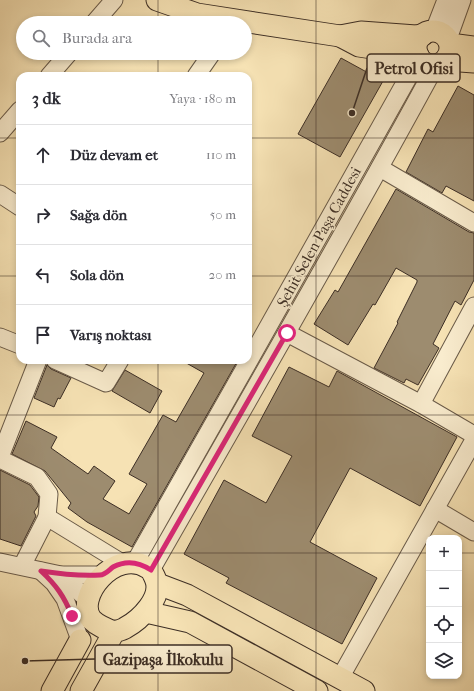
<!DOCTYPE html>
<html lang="tr">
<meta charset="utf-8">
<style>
:root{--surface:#fff;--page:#f7f7f7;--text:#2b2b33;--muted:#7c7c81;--line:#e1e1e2}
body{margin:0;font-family:"IM FELL French Canon",serif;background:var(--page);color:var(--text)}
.controls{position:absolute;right:12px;bottom:12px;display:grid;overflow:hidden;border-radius:8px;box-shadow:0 2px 6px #0003}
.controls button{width:36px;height:36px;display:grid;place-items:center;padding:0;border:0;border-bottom:1px solid var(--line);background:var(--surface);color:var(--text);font:20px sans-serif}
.stop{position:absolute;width:12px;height:12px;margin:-9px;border:3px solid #db2777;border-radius:50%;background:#fff}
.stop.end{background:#db2777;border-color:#fff;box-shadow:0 1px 4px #0008}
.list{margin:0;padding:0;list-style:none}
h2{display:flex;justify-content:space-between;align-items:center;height:52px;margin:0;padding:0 16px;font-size:17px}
h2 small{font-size:13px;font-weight:400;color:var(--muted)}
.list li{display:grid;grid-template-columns:26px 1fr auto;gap:12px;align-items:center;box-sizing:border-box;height:60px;padding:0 16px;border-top:1px solid var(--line)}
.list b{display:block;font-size:15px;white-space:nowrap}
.list em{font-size:13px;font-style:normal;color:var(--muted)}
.icon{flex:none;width:22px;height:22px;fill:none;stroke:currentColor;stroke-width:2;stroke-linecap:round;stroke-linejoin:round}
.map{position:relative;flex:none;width:474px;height:691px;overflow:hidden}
.search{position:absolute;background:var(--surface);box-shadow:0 2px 6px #0003;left:16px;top:16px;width:236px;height:44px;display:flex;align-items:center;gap:10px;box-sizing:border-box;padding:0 14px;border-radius:22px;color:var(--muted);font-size:15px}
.panel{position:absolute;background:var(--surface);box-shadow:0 2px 6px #0003;left:16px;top:72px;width:236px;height:292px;border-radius:12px}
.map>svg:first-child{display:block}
.building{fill:#9d8c6f;stroke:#3c2e25}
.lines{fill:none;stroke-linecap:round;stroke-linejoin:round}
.minor-casing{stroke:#6a5b49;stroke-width:19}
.major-casing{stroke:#3c2e25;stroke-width:23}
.minor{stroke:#f9ecce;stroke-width:17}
.major{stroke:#f6e2b4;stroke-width:21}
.route{stroke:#db2777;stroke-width:5}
.grid{fill:none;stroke:#3c2e25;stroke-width:1;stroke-opacity:0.55}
.labels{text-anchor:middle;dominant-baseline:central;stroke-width:3;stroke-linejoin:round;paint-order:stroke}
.street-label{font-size:15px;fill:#3c2e25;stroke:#f9ecce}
.leader{fill:none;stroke:#3c2e25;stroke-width:1.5}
.callout-dot{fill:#3c2e25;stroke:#f9ecce;stroke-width:1.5}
.callout{fill:#f9ecce;stroke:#3c2e25;stroke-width:1.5}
.callout-label{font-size:16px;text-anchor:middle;font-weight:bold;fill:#3c2e25}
</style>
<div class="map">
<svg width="474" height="691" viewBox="0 0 474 691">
<rect width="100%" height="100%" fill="#f6e2b4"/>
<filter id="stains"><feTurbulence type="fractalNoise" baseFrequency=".005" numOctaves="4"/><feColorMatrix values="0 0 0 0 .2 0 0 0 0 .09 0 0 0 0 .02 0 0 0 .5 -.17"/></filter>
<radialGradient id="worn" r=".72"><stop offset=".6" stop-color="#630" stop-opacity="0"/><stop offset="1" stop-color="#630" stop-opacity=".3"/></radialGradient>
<g class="building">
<polygon points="341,58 383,81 340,157 298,134"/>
<polygon points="458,86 474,95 474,201 446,186 442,193 406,172 428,129 433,132"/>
<polygon points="396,189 469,232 474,233 474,280 461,305 455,301 433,344 439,348 418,385 406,379 404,383 374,368 398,323 397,322 417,282 417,280 396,268 375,305 373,304 348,345 314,324 335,290 338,292"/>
<polygon points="181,360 238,360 132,547 87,522 68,508 71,503 45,471 12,454 26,421 57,437 51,448 88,474 94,466 115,481 103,499 129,514 147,484 129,474 163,415 176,422 204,373"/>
<polygon points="47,365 51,369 71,378 60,399 58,398 54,407 34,398"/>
<polygon points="289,367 329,387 337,371 457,437 420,506 350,468 310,542 377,578 342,644 226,583 229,578 184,554 224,480 266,503 292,456 252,436"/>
<polygon points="125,370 162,391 150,413 112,391"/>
<polygon points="0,470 30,485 39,497 38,506 34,512 36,516 21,546 0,539"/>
</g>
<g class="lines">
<g class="minor-casing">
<g id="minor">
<polyline points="94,23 114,0"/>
<polyline points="434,31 446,0"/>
<polyline points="448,39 462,0"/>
<polyline points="49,76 69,53"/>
<polyline points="196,76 212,53"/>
<polyline points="0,133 20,110"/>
<polyline points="380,168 474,223"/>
<polyline points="0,194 20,207"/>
<polyline points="287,333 421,404 474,435"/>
<polyline points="0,337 20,345"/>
<polyline points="55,360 106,383 120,360"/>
<polyline points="421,404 474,306"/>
<polyline points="0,457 38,360"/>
<polyline points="0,459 37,477 49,494 47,517 22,566"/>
<polyline points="435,509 474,532"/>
<polyline points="47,517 122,563"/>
<polyline points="0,562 61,575 102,575"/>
<polyline points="135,562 250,359 419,58"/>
<path d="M151,570C247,402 344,235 436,65"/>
<polyline points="41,571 54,583 65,599 80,640"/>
<polyline points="61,575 88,600"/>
<polyline points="340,678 474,440"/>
</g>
</g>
<g class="major-casing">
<g id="major">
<polyline points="157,0 197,14 340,36"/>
<circle cx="433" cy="48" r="17"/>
<polyline points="450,44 474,47"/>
<polyline points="418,55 359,46 340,36 361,32 416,36 423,35"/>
<polyline points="446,60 474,62"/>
<polyline points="158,584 187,595 364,691"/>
<polyline points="146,612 190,622 317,691"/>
<polyline points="52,691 80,640"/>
<path d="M81,691L114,632C117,631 122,630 125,628C140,620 164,597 155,578C153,574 152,570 148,568C115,546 73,599 92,620C98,626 106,629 114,632"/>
</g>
</g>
<use href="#minor" class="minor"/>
<use href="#major" class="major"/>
</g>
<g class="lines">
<path class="route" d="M72,616C64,596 56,585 41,571C60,574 80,576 100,575C105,575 109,570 113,567C126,560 139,562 151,570L287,333"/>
</g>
<path class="grid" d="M158,0V23M316,0V691M158,53V76M0,138H20M248,138H474M0,276H20M248,276H474M158,360V691M0,415H474M0,553H429M459,553H474"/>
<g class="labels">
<g class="street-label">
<text transform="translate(319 237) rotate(-61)">Şehit Selen Paşa Caddesi</text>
</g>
</g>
<path class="leader" d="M352 113L367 68M25 661L95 659"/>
<g class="callout-dot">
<circle cx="352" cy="113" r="4"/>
<circle cx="25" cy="661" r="4"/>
</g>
<g class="callout">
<rect x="367" y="54" width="93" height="28" rx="4"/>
<rect x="95" y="645" width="137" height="28" rx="4"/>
</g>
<g class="callout-label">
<text x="414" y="74">Petrol Ofisi</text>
<text x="163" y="665">Gazipaşa İlkokulu</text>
</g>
<rect width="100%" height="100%" filter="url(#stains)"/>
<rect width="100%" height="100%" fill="url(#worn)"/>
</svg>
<div class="controls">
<button>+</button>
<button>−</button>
<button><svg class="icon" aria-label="locate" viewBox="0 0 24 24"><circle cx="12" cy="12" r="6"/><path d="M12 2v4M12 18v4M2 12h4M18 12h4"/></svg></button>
<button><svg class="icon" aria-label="layers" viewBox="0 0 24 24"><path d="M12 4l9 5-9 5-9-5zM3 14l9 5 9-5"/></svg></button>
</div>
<div class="stop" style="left:287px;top:333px"></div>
<div class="stop end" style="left:72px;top:616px"></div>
<div class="search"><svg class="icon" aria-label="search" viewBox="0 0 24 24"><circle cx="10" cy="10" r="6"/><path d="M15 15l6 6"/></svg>Burada ara</div>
<section class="panel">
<h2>3 dk<small>Yaya · 180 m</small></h2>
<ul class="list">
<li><svg class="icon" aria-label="ahead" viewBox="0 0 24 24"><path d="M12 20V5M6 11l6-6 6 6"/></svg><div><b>Düz devam et</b></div><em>110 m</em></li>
<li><svg class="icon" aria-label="right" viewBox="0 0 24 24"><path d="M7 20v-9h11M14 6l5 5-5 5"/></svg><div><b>Sağa dön</b></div><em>50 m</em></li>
<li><svg class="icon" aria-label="left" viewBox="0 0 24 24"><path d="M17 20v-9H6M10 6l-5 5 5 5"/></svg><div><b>Sola dön</b></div><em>20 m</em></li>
<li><svg class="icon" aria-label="arrive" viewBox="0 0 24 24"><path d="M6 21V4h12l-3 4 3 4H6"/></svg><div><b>Varış noktası</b></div></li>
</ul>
</section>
</div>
